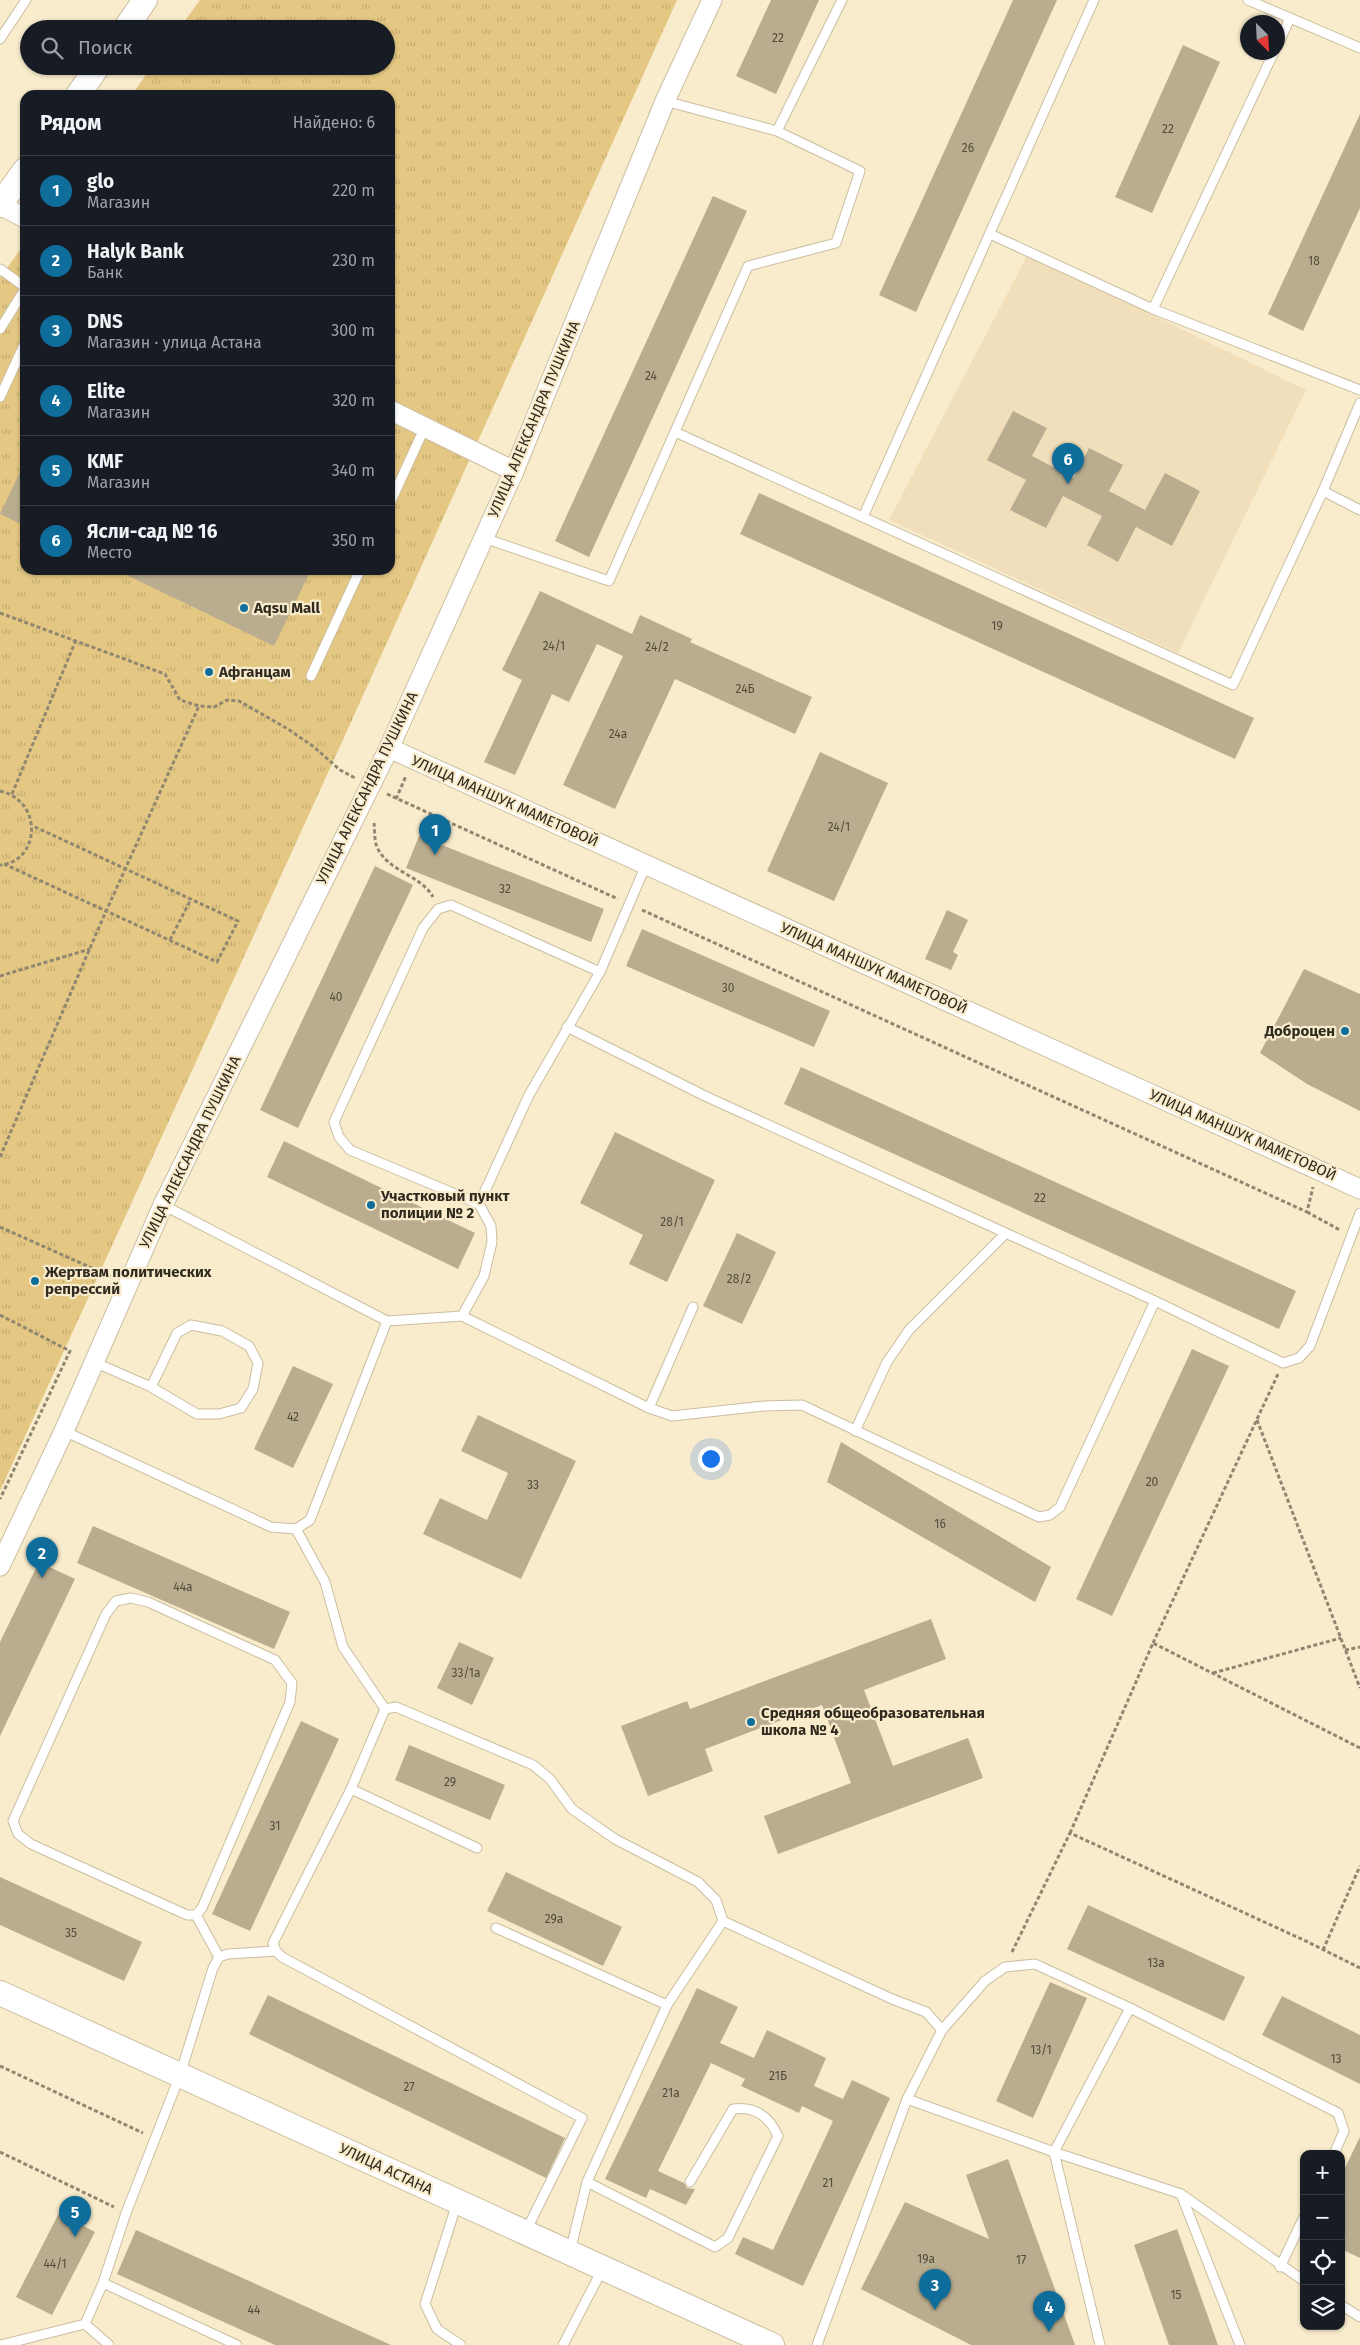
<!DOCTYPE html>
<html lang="ru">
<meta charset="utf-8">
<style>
:root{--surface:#171b24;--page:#20242c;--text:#f1f3f6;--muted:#9ea1a6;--line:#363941;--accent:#0f6d9c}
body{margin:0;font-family:"Fira Sans",sans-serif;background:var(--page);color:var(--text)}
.controls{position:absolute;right:15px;bottom:15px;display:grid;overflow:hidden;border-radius:10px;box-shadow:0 1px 4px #0004}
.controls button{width:45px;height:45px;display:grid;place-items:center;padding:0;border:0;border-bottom:1px solid var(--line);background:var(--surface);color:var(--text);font:25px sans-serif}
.compass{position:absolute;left:1240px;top:15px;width:45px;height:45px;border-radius:50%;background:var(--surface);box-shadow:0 1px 4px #0004;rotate:156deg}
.you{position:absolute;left:710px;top:1458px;width:18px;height:18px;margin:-12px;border:4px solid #fff;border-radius:50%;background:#1a73e8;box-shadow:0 0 0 8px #1a73e833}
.badge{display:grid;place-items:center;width:32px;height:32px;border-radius:50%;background:var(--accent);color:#fff;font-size:16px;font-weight:700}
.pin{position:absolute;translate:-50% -41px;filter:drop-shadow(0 1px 2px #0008)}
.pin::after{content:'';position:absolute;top:26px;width:18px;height:15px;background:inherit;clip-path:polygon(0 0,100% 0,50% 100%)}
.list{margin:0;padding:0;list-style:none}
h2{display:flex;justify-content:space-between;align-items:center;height:65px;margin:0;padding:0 20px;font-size:21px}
h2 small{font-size:16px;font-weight:400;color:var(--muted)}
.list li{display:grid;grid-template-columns:32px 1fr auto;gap:15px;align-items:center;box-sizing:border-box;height:70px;padding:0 20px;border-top:1px solid var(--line)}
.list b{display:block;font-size:19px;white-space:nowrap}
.list p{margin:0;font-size:16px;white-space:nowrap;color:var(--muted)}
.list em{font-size:16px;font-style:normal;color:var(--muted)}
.icon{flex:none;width:28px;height:28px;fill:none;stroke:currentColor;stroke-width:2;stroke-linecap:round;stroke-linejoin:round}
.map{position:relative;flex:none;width:1360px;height:2345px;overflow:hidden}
.search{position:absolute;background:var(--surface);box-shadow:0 1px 4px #0004;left:20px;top:20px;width:375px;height:55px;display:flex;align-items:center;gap:12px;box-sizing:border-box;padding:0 18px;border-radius:28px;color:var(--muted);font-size:19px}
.panel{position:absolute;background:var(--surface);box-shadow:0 1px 4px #0004;left:20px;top:90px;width:375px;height:485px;border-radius:15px}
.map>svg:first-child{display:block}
.built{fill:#f0dfba}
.park{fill:url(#park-tufts)}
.building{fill:#baad8f}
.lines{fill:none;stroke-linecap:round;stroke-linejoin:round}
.service-casing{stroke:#cbbea0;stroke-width:11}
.minor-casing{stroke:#cbbea0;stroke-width:21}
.tertiary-casing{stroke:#cbbea0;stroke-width:26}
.path{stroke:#908772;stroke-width:3;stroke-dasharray:4 2.5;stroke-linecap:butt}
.service{stroke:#fff;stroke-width:9}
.minor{stroke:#fff;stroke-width:19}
.tertiary{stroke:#fff;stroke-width:24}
.poi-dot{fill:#0f6d9c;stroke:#f9eccc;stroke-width:2}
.labels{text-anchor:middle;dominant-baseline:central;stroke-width:4.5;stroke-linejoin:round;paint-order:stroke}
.number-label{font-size:12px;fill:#524c3b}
.street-label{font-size:15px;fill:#302b1f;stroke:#f9eccc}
.poi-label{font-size:15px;font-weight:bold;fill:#302b1f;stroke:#f9eccc;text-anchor:start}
</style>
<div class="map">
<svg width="1360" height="2345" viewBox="0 0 1360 2345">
<defs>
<pattern id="park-tufts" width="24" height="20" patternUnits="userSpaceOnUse" patternTransform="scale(1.25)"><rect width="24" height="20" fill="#e4c782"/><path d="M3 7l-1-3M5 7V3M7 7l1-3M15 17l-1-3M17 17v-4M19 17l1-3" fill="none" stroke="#c4ab70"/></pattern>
</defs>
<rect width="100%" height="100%" fill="#f9eccc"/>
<polygon class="built" points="1028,254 1306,390 1178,653 889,520"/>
<polygon class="park" points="200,0 677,0 342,742 0,1491 0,278 25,243 25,570 390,570 390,95 132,95 152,66 386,66 386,29 179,29"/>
<g class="building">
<polygon points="771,0 819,0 776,94 736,76"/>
<polygon points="1013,0 1057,0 916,312 879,295"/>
<polygon points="1183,45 1220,62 1152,213 1115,197"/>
<polygon points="1360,114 1360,208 1303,331 1268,314"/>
<polygon points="713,196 747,211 589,557 555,541"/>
<polygon points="1013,411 1047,428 1032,456 1074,478 1089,448 1123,465 1109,491 1145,510 1165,473 1200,491 1172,546 1136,527 1118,562 1087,545 1102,516 1063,496 1046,528 1010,510 1026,480 987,460"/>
<polygon points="25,461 25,526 0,514"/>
<polygon points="759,493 1254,718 1235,759 740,534"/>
<polygon points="116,570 311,570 274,646"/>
<polygon points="540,591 632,634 640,615 692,639 690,642 812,697 795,734 675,679 615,809 563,785 623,656 597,644 569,702 552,694 515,775 484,762 522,680 502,670"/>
<polygon points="820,752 888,783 834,901 767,871"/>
<polygon points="419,836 604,909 591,942 406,868"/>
<polygon points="375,866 413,885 298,1128 260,1110"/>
<polygon points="947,910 968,920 953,952 958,955 951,970 925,959"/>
<polygon points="642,929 830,1011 814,1047 626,966"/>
<polygon points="1304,969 1360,994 1360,1111 1307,1084 1260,1053"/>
<polygon points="801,1067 1296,1291 1279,1329 784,1104"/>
<polygon points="615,1132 715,1180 667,1282 629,1264 643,1235 580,1203"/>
<polygon points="284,1141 475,1233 458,1269 267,1177"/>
<polygon points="737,1233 776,1252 742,1324 703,1306"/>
<polygon points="1192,1349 1229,1366 1112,1616 1076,1599"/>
<polygon points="293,1366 333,1384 293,1468 254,1449"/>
<polygon points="478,1415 576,1461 521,1579 423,1534 440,1498 487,1520 508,1473 461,1451"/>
<polygon points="841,1442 1051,1567 1035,1602 827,1482"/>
<polygon points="93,1526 290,1612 274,1649 77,1563"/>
<polygon points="39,1562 75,1579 0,1736 0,1642"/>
<polygon points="931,1619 946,1659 864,1690 893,1766 968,1738 983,1778 778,1854 764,1816 851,1783 822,1705 705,1749 713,1771 648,1796 621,1726 687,1701 690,1709"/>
<polygon points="459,1642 494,1658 472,1705 437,1688"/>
<polygon points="301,1721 339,1739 250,1931 212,1914"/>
<polygon points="409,1745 505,1785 490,1820 395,1780"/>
<polygon points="506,1872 622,1927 603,1966 487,1911"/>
<polygon points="0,1877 142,1942 124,1981 0,1925"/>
<polygon points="1088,1905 1245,1977 1224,2021 1067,1949"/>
<polygon points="1050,1982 1087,1998 1033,2118 996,2101"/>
<polygon points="697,1988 738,2007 720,2043 754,2058 767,2030 826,2058 814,2086 843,2099 852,2080 890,2098 803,2286 735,2254 743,2237 773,2250 833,2121 802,2106 799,2113 741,2086 745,2079 711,2063 658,2171 684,2183 687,2188 695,2189 686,2205 650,2189 646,2198 605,2179"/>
<polygon points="268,1995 565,2138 546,2178 249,2034"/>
<polygon points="1282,1996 1360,2035 1360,2084 1262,2035"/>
<polygon points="1360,2137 1360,2258 1341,2249 1341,2176"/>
<polygon points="1008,2159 1075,2345 971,2345 861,2289 905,2202 989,2239 966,2175"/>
<polygon points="59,2213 95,2232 52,2315 16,2297"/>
<polygon points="1177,2229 1218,2345 1169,2345 1134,2245"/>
<polygon points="136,2230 391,2345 275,2345 117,2274"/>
</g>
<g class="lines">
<g class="service-casing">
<g id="service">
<polyline points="1248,0 1360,48"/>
<polyline points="0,39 26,0"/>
<polyline points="1278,45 1290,18"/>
<polyline points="777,131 842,0"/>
<polyline points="990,234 1153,309 1360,390"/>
<polyline points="0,269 25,287"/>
<polyline points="1153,309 1274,52"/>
<polyline points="0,329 25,289"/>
<polyline points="0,397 25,343"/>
<polyline points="1360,403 1323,491 1360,510"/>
<polyline points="675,432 1233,685 1323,491"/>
<polyline points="390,503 425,427"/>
<polyline points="863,517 1094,0"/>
<polyline points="484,538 609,581 748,266 836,243 860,171 777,131 665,101"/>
<polyline points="311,676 360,570"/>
<polyline points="567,1027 705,1096 1155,1301 1283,1363 1299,1358 1310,1346 1360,1213"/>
<polyline points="479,1204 529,1095 600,972"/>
<polyline points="462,1316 649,1408 672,1416 764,1406 802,1405 1039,1517 1050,1515 1060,1507 1155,1301"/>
<polyline points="387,1321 462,1316 484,1276 492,1242 491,1226 479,1204 350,1150 339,1137 334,1122 423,928 438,909 451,905 600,972 646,865"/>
<polyline points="94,1362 151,1387 197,1414 219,1414 241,1408 253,1389 258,1363 249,1346 222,1331 191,1325 177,1333 151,1387"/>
<polyline points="649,1408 693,1307"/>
<polyline points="64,1431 271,1527 296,1529 310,1520 387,1321 163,1205"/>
<polyline points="855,1431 887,1362 909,1330 1005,1234"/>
<polyline points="296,1529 325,1582 343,1647 385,1709"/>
<polygon points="131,1598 148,1602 275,1660 292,1683 290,1702 202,1908 196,1915 187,1915 31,1844 18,1834 13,1821 106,1614 116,1601"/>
<polyline points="351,1789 477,1848"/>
<polyline points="196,1915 219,1957"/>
<polyline points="496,1928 667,2005"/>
<polyline points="907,2099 1054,2152 1130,2008"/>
<path d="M587,2182L715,2247L728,2238L778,2136C769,2116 755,2106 733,2109L690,2182"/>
<polyline points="457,2203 425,2304 437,2329 461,2345"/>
<polyline points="526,2231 582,2118 282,1957 276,1951 273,1943 351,1789 385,1709 396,1707 533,1765 550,1779 572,1809 615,1839 698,1882 716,1900 723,1921 892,1999 926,2012 942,2030"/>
<polyline points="570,2252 587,2182 667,2005 723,1921"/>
<polyline points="1280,2267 1304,2217"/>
<polyline points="103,2283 237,2345"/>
<polyline points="1341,2305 1360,2317"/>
<polyline points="85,2324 109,2345"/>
<polyline points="1,2345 85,2324 103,2283 126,2213 180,2075 213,1968 219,1957 228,1954 276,1951"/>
<polyline points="563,2345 602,2270"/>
<polyline points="817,2345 907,2099 942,2030 985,1981 1005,1967 1035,1964 1130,2008 1338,2113 1344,2131 1334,2154"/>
<polyline points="1100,2345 1054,2152 1181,2194"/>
<polyline points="1240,2345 1181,2194 1304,2281"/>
</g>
</g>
<g class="minor-casing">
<g id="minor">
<polyline points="0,205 25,218"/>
<polyline points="390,410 514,471"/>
<polyline points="389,748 1360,1189"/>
<polyline points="0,1566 64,1431 163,1205 389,748 514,471 665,101 712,0"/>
</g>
</g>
<g class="tertiary-casing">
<g id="tertiary">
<polyline points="125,29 145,0"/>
<polyline points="78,95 98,66"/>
<polyline points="0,205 25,170"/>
<polyline points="0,1993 772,2345"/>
</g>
</g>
<g class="path">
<polyline points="0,613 165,674 180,700 199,706 214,707 227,700 239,701 288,729 314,747 340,770 355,778"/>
<path d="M0,791C44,801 40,862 0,865"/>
<polyline points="12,794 76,640"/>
<polyline points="387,794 618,899"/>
<polyline points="396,799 406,776"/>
<path d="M374,823C375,830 374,840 377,847C388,872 421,875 433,897"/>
<polyline points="4,864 217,962 238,921 33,826"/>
<polyline points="642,910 1307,1212 1313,1187"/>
<polyline points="170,940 191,899"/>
<polyline points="0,976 90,949"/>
<polyline points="0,1157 103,918 199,706"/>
<polyline points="1307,1212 1340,1230"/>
<polyline points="0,1227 112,1277"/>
<polyline points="0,1315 70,1351 0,1499"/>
<polyline points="1257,1420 1360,1688"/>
<polyline points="1153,1643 1278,1374"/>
<polyline points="1345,1650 1360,1647"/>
<polyline points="1213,1673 1341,1638"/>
<polyline points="1070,1833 1153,1643 1360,1748"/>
<polyline points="1323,1950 1360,1866"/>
<polyline points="1012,1952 1070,1833 1308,1942 1360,1968"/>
<polyline points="0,2066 143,2133"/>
<polyline points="0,2152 114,2207"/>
</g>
<use href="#service" class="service"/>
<use href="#minor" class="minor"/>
<use href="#tertiary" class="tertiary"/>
</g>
<g class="poi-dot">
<circle cx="244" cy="608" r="5"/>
<circle cx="209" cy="672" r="5"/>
<circle cx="1345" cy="1031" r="5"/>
<circle cx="371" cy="1205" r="5"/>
<circle cx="35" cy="1281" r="5"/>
<circle cx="751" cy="1722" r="5"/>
</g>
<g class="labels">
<g class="number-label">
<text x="778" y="38">22</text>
<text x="1168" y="129">22</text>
<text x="968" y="148">26</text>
<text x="1314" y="261">18</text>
<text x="651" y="376">24</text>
<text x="997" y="626">19</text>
<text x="554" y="646">24/1</text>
<text x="657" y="647">24/2</text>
<text x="745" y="689">24Б</text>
<text x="618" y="734">24а</text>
<text x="839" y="827">24/1</text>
<text x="505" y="889">32</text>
<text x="728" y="988">30</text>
<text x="336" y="997">40</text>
<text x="1040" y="1198">22</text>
<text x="672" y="1222">28/1</text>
<text x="739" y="1279">28/2</text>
<text x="293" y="1417">42</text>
<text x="1152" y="1482">20</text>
<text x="533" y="1485">33</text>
<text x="940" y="1524">16</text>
<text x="183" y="1587">44а</text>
<text x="466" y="1673">33/1а</text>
<text x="450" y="1782">29</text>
<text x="275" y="1826">31</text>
<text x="554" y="1919">29а</text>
<text x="71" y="1933">35</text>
<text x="1156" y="1963">13а</text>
<text x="1041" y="2050">13/1</text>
<text x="1336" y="2059">13</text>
<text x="778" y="2076">21Б</text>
<text x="409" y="2087">27</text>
<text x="671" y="2093">21а</text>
<text x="828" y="2183">21</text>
<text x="926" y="2259">19а</text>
<text x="1021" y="2260">17</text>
<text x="55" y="2264">44/1</text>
<text x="1176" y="2295">15</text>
<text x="254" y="2310">44</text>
</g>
<g class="street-label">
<text transform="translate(534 419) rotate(-67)">УЛИЦА АЛЕКСАНДРА ПУШКИНА</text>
<text transform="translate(367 788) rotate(-64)">УЛИЦА АЛЕКСАНДРА ПУШКИНА</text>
<text transform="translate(505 801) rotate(24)">УЛИЦА МАНШУК МАМЕТОВОЙ</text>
<text transform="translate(874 968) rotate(24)">УЛИЦА МАНШУК МАМЕТОВОЙ</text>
<text transform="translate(1243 1135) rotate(24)">УЛИЦА МАНШУК МАМЕТОВОЙ</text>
<text transform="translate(190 1152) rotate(-64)">УЛИЦА АЛЕКСАНДРА ПУШКИНА</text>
<text transform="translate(386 2169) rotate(25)">УЛИЦА АСТАНА</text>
</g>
<g class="poi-label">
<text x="254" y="608">Аqsu Mall</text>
<text x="219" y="672">Афганцам</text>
<text x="1335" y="1031" text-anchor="end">Доброцен</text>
<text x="381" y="1196">Участковый пункт<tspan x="381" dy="17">полиции № 2</tspan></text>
<text x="45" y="1272">Жертвам политических<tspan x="45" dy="17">репрессий</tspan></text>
<text x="761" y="1713">Средняя общеобразовательная<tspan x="761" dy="17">школа № 4</tspan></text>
</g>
</g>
</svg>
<div class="controls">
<button>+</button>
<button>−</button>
<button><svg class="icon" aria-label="locate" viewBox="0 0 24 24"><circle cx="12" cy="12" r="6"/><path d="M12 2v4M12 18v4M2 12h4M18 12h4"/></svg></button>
<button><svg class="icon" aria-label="layers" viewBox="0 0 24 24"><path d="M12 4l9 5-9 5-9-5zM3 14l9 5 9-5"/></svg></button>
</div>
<svg class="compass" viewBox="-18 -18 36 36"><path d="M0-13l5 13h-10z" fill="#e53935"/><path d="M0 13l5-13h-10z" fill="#9ea1a6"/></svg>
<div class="you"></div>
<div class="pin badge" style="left:435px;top:855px">1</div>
<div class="pin badge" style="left:42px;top:1578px">2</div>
<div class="pin badge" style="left:935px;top:2310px">3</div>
<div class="pin badge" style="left:1049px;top:2332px">4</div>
<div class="pin badge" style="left:75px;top:2237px">5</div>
<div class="pin badge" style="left:1068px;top:484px">6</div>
<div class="search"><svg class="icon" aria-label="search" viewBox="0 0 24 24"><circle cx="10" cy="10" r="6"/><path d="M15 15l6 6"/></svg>Поиск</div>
<section class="panel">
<h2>Рядом<small>Найдено: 6</small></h2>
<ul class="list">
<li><span class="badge">1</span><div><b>glo</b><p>Магазин</p></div><em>220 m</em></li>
<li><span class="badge">2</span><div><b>Halyk Bank</b><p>Банк</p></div><em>230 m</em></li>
<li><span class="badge">3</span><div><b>DNS</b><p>Магазин · улица Астана</p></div><em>300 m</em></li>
<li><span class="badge">4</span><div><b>Elite</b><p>Магазин</p></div><em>320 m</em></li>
<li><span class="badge">5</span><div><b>KMF</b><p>Магазин</p></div><em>340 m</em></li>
<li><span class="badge">6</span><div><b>Ясли-сад № 16</b><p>Место</p></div><em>350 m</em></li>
</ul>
</section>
</div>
